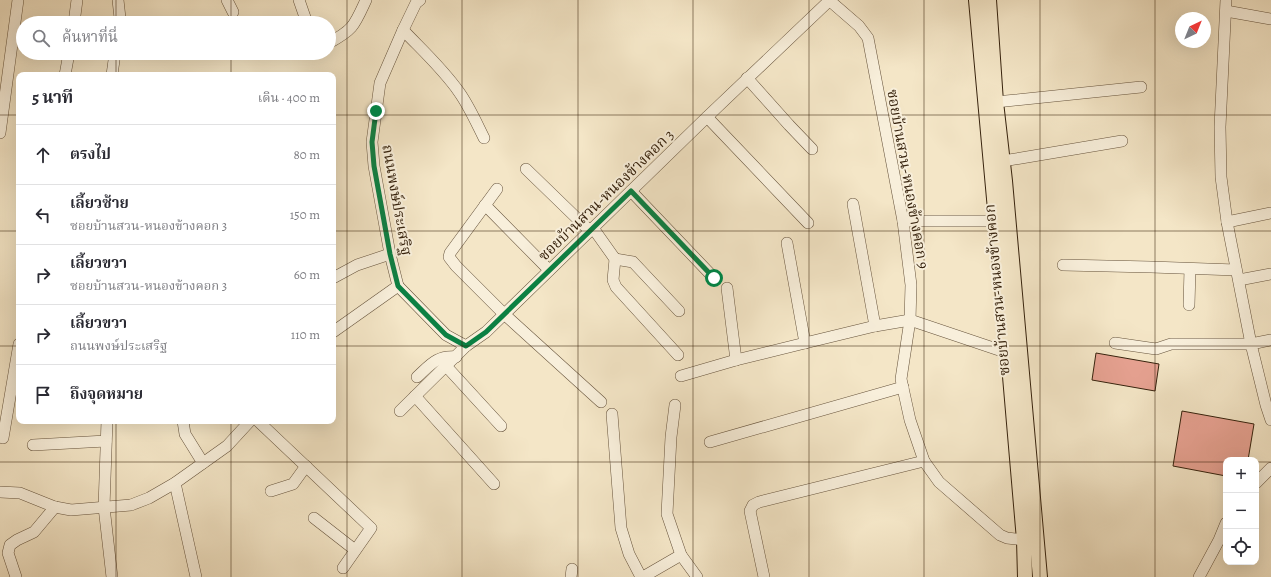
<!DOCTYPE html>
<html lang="th">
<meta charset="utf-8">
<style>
:root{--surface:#fff;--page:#f2f2f3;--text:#2b2b33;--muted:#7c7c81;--line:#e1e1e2}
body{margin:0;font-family:Alegreya,"Noto Serif Thai",serif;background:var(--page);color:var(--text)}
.controls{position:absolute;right:12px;bottom:12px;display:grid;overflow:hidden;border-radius:8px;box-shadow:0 4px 16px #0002}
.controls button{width:36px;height:36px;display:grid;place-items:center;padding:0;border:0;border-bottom:1px solid var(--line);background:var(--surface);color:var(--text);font:20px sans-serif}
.compass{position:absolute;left:1175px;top:12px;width:36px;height:36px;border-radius:50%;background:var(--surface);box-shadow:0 4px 16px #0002;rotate:43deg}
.stop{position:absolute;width:12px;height:12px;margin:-9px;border:3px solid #0b8043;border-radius:50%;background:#fff}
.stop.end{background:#0b8043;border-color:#fff;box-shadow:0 1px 4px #0008}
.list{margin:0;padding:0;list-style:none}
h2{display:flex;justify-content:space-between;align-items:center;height:52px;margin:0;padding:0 16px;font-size:17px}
h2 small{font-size:13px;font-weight:400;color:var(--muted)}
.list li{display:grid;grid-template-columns:26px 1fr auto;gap:12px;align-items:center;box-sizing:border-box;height:60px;padding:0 16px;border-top:1px solid var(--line)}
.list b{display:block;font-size:15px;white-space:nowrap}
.list p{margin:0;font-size:13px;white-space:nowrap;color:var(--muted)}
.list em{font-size:13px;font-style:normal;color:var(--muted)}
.icon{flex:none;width:22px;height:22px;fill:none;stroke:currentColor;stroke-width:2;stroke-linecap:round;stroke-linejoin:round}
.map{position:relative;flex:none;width:1271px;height:577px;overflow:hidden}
.search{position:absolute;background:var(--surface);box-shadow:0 4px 16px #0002;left:16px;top:16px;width:320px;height:44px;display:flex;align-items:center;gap:10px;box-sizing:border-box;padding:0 14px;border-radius:22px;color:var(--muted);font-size:15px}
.panel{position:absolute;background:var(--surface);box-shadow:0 4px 16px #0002;left:16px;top:72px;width:320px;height:352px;border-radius:8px}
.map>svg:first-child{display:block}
.building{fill:#e7a292;stroke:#36220d}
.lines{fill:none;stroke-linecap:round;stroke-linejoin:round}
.minor-casing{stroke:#66533c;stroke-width:12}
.major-casing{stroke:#36220d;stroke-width:16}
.minor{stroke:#f8efdb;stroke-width:11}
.major{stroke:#f4e6c7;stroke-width:14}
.route{stroke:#0b8043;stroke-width:5}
.grid{fill:none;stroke:#36220d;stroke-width:1;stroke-opacity:0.55}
.labels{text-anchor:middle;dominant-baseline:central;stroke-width:4;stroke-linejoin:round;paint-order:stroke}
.street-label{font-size:15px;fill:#36220d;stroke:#f8efdb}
</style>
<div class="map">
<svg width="1271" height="577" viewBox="0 0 1271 577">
<rect width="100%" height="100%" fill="#f4e6c7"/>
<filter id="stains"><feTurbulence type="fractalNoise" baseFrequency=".005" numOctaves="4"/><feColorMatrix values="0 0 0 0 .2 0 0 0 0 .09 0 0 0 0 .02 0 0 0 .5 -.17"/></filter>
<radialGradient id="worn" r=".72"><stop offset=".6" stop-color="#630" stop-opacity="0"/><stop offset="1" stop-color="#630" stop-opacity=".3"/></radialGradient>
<g class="building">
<polygon points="1096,353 1159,364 1155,391 1092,380"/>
<polygon points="1182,411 1254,424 1248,460 1226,460 1226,476 1173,466"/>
</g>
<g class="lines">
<g class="minor-casing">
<g id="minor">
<polyline points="118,0 120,18 120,23"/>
<polyline points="227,0 233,12"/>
<polyline points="299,0 307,23"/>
<polyline points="829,0 859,26 868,38 903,221 911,285 910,320 901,379 910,420 924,461 939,482 1000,535 1007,538 1024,540"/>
<polyline points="1226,0 1220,127 1221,177 1227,222 1251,344 1266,405 1271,420"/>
<polyline points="1226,11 1271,19"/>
<polyline points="74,23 77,0"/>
<path d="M403,30C422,50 443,69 459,92C469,106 476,122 484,138"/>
<path d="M329,43C354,29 354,26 366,0"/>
<polyline points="65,75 69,53"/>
<polyline points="112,75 115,53"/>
<polyline points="747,78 789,125 812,149"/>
<polyline points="996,102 1141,87"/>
<polyline points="707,117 808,223"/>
<polyline points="0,133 18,0"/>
<polyline points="1003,161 1122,141"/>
<polyline points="526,169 590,231"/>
<polyline points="497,189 450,253 449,257 456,266 504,314 601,402"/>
<polyline points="631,191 714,278"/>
<polyline points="853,204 875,326"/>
<polyline points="485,205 549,270"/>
<polyline points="903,221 996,221"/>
<polyline points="1227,222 1271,213"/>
<polyline points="593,228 615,259 613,280 616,287 678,355"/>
<polyline points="787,243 805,343"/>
<polyline points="615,259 633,262 679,311"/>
<polyline points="1063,265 1151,267 1236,270"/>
<polyline points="333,278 357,265 390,254"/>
<polyline points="1239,280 1271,274"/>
<polyline points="398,286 390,254 374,166 372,142 380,83 403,30 416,3 420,0"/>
<polyline points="398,286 446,335 466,346"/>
<polyline points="727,288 736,360"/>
<polyline points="1189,305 1190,269"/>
<polyline points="333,332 398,286"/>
<polyline points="1115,343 1156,349 1171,344 1251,344 1271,340"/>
<polyline points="446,366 501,426"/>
<polyline points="681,376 736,360 805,343 875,326 910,320 1008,353 1016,354"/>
<path d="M417,377C430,365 437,355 456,357"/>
<polyline points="415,396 494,484"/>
<polyline points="675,405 671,437 667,514 681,555 697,577"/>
<polyline points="400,411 466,346 486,332 707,117 830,0"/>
<polyline points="612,414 621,528 629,554 641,577"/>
<polyline points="107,421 104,507 112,577"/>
<polyline points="183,421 185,434 203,463"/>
<polyline points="258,421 371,528 343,568"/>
<polyline points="3,438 19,344"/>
<polyline points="710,442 903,387"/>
<polyline points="33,445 106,441"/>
<polyline points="175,483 196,577"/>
<polyline points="1256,483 1271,468"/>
<polyline points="271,491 293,484 306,466"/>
<polyline points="0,492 20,493 55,507 71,510 131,505 149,498 175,483 227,446 250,421"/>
<polyline points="314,518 355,550"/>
<polyline points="16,577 8,553 10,545 17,540 34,532 55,507"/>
<polyline points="571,577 572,569"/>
<polyline points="643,577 681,555"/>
<polyline points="764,577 750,511 753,505 759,502 924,461"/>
<polyline points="1199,577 1219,540 1226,523"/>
</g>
</g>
<g class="major-casing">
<g id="major">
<polyline points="976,0 1008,353 1024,540 1025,577"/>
<polyline points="989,0 996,102 1005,181 1040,577"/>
</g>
</g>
<use href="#minor" class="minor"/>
<use href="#major" class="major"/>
</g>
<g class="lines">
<polyline class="route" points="376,111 372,142 374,166 390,254 398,286 446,335 466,346 486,332 631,191 714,278"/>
</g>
<path class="grid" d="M116,0V23M231,0V23M347,0V577M462,0V577M578,0V577M693,0V577M809,0V577M924,0V577M1040,0V577M1155,0V577M116,53V75M231,53V75M0,115H19M333,115H1271M0,231H19M333,231H1271M0,346H19M333,346H1271M116,421V577M231,421V577M0,462H1226M1256,462H1271"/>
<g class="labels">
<g class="street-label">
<text transform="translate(908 179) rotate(80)">ซอยบ้านสวน-หนองข้างคอก 9</text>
<text transform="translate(606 195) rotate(-44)">ซอยบ้านสวน-หนองข้างคอก 3</text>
<text transform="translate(397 200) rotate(80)">ถนนพงษ์ประเสริฐ</text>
<text transform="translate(997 290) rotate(-95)">ซอยบ้านสวน-หนองข้างคอก</text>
</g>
</g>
<rect width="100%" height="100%" filter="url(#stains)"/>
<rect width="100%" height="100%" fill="url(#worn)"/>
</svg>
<div class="controls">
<button>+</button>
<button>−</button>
<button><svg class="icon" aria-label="locate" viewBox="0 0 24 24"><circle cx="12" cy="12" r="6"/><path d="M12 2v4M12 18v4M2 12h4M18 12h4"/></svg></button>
</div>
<svg class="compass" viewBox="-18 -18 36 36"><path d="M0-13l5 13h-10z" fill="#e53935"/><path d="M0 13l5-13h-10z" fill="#7c7c81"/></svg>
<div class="stop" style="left:714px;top:278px"></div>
<div class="stop end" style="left:376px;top:111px"></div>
<div class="search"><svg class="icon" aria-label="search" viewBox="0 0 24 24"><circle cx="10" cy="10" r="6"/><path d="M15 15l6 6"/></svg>ค้นหาที่นี่</div>
<section class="panel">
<h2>5 นาที<small>เดิน · 400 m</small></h2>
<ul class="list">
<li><svg class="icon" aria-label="ahead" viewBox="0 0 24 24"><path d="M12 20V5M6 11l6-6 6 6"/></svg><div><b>ตรงไป</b></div><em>80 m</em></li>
<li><svg class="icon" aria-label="left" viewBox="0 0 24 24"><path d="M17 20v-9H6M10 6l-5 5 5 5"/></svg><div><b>เลี้ยวซ้าย</b><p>ซอยบ้านสวน-หนองข้างคอก 3</p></div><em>150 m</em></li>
<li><svg class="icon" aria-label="right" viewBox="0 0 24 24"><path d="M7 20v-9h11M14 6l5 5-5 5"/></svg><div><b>เลี้ยวขวา</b><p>ซอยบ้านสวน-หนองข้างคอก 3</p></div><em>60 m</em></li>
<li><svg class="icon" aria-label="right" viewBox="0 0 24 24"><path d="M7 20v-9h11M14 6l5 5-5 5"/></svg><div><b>เลี้ยวขวา</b><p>ถนนพงษ์ประเสริฐ</p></div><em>110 m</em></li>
<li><svg class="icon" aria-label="arrive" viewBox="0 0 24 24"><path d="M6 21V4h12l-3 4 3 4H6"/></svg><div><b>ถึงจุดหมาย</b></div></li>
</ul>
</section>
</div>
